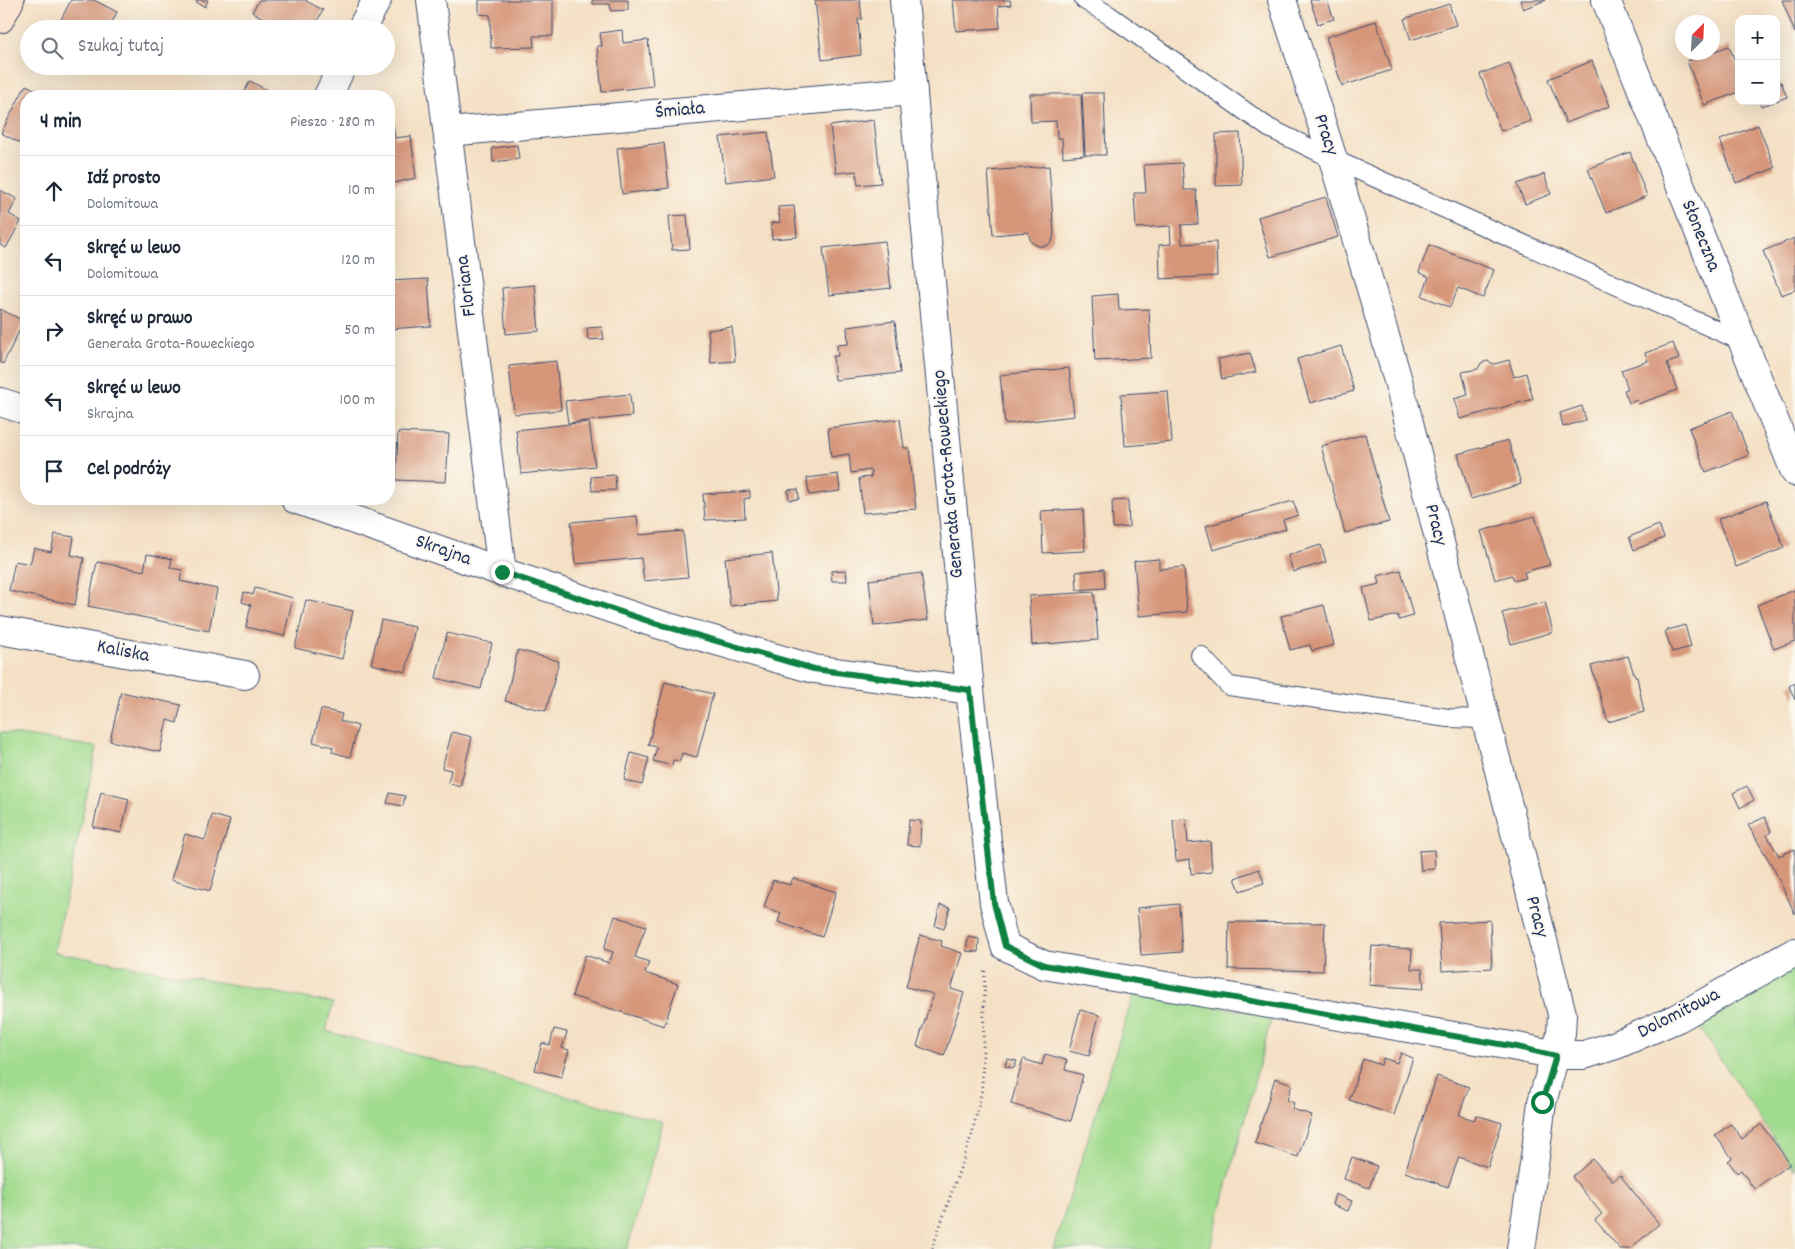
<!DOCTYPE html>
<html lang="pl">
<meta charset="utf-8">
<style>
:root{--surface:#fff;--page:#f2f2f3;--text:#1f2937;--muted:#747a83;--line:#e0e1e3}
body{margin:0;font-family:Dekko,sans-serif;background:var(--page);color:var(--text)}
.controls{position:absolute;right:15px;top:15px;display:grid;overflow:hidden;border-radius:10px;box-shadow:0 5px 20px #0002}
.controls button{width:45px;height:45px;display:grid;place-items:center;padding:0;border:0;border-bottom:1px solid var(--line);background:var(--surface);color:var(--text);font:25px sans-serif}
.compass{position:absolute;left:1675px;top:15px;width:45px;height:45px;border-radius:50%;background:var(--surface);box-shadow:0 5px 20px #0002;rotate:24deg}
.stop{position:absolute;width:15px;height:15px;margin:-11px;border:4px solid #0b8043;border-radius:50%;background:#fff}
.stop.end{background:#0b8043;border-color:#fff;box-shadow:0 1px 5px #0008}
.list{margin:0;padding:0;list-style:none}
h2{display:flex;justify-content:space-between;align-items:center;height:65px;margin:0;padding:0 20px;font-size:21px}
h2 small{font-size:16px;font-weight:400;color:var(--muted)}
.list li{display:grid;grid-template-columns:32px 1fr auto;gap:15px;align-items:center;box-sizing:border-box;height:70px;padding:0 20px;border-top:1px solid var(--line)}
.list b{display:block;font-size:19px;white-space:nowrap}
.list p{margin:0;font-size:16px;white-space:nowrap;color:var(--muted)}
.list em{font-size:16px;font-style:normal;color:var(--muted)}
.icon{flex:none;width:28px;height:28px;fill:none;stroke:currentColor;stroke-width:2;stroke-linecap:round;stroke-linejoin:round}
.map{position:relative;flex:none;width:1795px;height:1249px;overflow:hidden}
.search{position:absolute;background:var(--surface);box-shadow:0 5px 20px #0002;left:20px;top:20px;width:375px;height:55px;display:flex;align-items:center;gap:12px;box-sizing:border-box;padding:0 18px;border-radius:28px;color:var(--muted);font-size:19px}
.panel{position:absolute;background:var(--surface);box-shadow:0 5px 20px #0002;left:20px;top:90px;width:375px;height:415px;border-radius:20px}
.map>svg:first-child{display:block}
.green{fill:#a1db8e;stroke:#5e8576}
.building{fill:#d6967a}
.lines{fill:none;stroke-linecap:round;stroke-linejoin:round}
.lane-casing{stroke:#3c4a6d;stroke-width:20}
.street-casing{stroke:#3c4a6d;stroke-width:30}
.secondary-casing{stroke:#3c4a6d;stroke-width:30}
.path{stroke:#3c4a6d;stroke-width:3;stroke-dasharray:1 4;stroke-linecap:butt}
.lane{stroke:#fff;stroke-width:18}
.street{stroke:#fff;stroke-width:28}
.secondary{stroke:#fde4d0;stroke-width:28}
.route{stroke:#0b8043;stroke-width:6}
.labels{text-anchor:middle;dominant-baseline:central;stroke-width:4;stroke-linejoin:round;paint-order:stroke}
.street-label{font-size:20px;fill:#1b2f5e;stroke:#fbf7ec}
</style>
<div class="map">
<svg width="1795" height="1249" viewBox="0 0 1795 1249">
<rect width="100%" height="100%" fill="#fbf7ec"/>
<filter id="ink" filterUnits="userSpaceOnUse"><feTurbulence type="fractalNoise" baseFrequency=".02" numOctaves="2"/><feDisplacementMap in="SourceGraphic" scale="10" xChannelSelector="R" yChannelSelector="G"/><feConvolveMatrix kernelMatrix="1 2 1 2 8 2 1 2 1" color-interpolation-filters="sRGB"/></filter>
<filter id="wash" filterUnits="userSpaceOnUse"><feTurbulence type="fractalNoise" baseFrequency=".0096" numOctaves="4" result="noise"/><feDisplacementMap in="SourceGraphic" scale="20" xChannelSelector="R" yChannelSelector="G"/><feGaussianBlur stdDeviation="1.12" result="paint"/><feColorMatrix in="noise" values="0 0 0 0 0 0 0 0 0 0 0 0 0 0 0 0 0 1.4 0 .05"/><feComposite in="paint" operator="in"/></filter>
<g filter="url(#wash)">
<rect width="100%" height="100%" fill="#f4e0c4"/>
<g class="green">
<polygon points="0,732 97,747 54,952 333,1003 326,1031 663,1122 627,1249 0,1249"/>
<polygon points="1795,968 1795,1170 1687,1009"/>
<polygon points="1134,993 1272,1016 1210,1249 1053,1249"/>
</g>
<g id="blocks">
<g class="building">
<polygon points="71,0 94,0 117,12 109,29 56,29"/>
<polygon points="197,0 208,0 205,7 196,2"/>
<polygon points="259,0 307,0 306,1 323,10 314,27 308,24 306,29 269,29 273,23 252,12"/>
<polygon points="479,0 553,0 553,36 533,36 534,47 491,48 490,15 479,14"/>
<polygon points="592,0 628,0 628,10 611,11 610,4 593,4"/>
<polygon points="815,0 860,0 862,19 858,19 861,55 822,60"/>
<polygon points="953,0 1010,0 1011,5 998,6 1000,28 956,31"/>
<polygon points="1310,0 1327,0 1334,19 1318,24"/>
<polygon points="1520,0 1546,0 1523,9"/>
<polygon points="1782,0 1795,0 1795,33"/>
<polygon points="1449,4 1456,25 1411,40 1404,19"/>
<polygon points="1376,21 1392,70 1342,86 1326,37"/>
<polygon points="219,22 232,29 216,29"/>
<polygon points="622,30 623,43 648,40 653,86 602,92 597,46 602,46 600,33"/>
<polygon points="1729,46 1739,71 1739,92 1704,105 1687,61"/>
<polygon points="1592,61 1610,106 1566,123 1548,79"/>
<polygon points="1509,63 1531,121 1501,131 1480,74"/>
<polygon points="250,81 278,96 242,96"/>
<polygon points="1781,82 1787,97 1776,101 1776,84"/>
<polygon points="26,85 48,96 26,96 26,146 1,133"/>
<polygon points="1082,93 1104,93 1106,155 1085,155"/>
<polygon points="1030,94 1081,94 1084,155 1063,157 1062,138 1057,138 1056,121 1031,122"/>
<polygon points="1759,101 1774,101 1774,102 1761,106"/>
<polygon points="874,120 881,183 858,185 856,171 836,173 830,126"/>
<polygon points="393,124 395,138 411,136 416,178 394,183 389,171 389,125"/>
<polygon points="1758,125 1775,168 1736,183 1720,140"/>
<polygon points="768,132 774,176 726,182 720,137"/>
<polygon points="1240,133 1242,185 1216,186 1216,134"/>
<polygon points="664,143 669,188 622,194 617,148"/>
<polygon points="517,145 519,159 493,162 492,148"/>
<polygon points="1630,152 1647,196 1606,213 1588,169"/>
<polygon points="1182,163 1184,190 1196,190 1198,224 1181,225 1182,244 1216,242 1217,276 1160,279 1159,245 1171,244 1170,226 1136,228 1134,193 1146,193 1144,165"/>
<polygon points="1049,166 1054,234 1052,242 1046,246 1038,246 1031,242 1028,232 993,235 988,171"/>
<polygon points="1544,174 1551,194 1525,204 1517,184"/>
<polygon points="0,190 17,199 9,214 21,221 6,248 0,245"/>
<polygon points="1326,197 1338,237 1270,257 1258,217"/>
<polygon points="794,206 797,237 772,239 771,223 780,222 778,207"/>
<polygon points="687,215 690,249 672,250 669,216"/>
<polygon points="1795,238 1795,290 1781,295 1763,251"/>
<polygon points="885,241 891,288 829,295 823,248"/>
<polygon points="1429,245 1494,270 1483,298 1458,288 1450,307 1422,296 1429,277 1419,272"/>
<polygon points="428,279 431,326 389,329 389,281"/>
<polygon points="535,285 539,331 506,334 502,288"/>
<polygon points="1118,294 1119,310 1149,309 1151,358 1095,361 1092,296"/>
<polygon points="0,309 24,321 3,364 0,362"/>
<polygon points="895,321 900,373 835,380 833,356 838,356 837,345 848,344 847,327"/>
<polygon points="602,327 604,339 588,340 587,328"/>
<polygon points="732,327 735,361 711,363 708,330"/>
<polygon points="1673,343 1679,359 1667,363 1677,390 1638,404 1637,400 1629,403 1624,390 1628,389 1621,370 1648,361 1645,353"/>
<polygon points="1341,346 1354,391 1310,403 1297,359"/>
<polygon points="1250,353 1256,372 1222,379 1218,359"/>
<polygon points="1509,360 1514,377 1526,373 1533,399 1460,419 1454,399 1468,395 1462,372 1478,369 1481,363 1487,361 1494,364"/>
<polygon points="556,361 561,410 514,414 509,366"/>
<polygon points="1069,368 1074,416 1005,424 1000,375"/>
<polygon points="1168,391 1172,442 1125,446 1121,394"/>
<polygon points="630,394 632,416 568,423 565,401"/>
<polygon points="1582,406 1586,420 1563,427 1560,413"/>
<polygon points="1732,411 1749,455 1706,472 1689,428"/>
<polygon points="900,419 904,448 909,448 916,509 863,513 859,478 871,477 871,470 851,473 849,454 831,457 828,428"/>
<polygon points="589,422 595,466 521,474 516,430"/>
<polygon points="398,432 449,434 446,482 396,480"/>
<polygon points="1365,434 1389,522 1345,533 1321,446"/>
<polygon points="1508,440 1521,484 1471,499 1458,454"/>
<polygon points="838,474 840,491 809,495 807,478"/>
<polygon points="615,475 616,490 592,491 591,477"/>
<polygon points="798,489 799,499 789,500 788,490"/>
<polygon points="750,491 750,498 744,499 745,518 705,520 703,494"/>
<polygon points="1128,500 1129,527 1113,528 1112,501"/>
<polygon points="1293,501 1298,515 1283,520 1286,529 1213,550 1206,526"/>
<polygon points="1766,501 1784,548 1736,567 1718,519"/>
<polygon points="1083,509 1085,551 1043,553 1041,511"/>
<polygon points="637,516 639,535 683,531 688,577 644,581 641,558 575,564 571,522"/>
<polygon points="1535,516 1550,565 1524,572 1526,578 1514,581 1512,575 1495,580 1481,531"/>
<polygon points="1659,525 1664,538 1634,550 1629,537"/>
<polygon points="55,534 74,537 71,555 84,558 75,605 9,591 15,561 30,564 34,548 51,552"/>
<polygon points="1321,545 1326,562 1293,572 1288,555"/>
<polygon points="772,553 777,601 730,606 725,558"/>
<polygon points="147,554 172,559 170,568 182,570 180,581 217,589 209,631 88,606 97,562 144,571"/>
<polygon points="1159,559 1159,569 1184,567 1187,612 1139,616 1134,561"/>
<polygon points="1104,569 1105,588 1077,590 1076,572"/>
<polygon points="846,570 847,581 832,581 831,571"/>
<polygon points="1401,570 1413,616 1399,620 1398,615 1371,621 1363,588 1380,584 1378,576"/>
<polygon points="921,573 928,620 874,626 869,580"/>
<polygon points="255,588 293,598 284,636 246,627 251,605 242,602 244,592 253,595"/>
<polygon points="1795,590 1795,641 1774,649 1757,605"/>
<polygon points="1094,592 1098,640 1032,645 1029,596"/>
<polygon points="306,600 353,611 342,659 295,648"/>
<polygon points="1545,602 1553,632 1511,644 1502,613"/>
<polygon points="1324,605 1334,645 1312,651 1310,645 1290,650 1281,616"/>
<polygon points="381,620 415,627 406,672 371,664"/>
<polygon points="1685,625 1691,647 1672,652 1665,631"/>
<polygon points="447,633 492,643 481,689 436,678"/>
<polygon points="518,650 559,661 546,711 505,701"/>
<polygon points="1628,656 1635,677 1637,677 1644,712 1608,722 1591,666"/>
<polygon points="665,682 713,694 697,757 682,753 680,761 673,760 672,766 653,761 657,747 648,745"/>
<polygon points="1795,683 1795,700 1789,686"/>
<polygon points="121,692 181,705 177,723 167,720 160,752 110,741"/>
<polygon points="321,709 342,714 340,721 358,726 350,757 332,752 333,747 313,742"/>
<polygon points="452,732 472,737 460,787 448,783 451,770 442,768"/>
<polygon points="631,753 649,758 642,785 624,780"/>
<polygon points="1747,786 1754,800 1740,808 1733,793"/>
<polygon points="101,792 129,799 121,833 93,827"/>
<polygon points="390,793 405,796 403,806 387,803"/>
<polygon points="212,815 230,820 210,891 171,880 185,834 205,840"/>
<polygon points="1765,817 1771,832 1767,835 1779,856 1795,849 1795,914 1775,871 1748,825"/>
<polygon points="1186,819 1188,843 1210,841 1212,872 1191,874 1190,859 1176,861 1173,820"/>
<polygon points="909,820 921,821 920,846 907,845"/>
<polygon points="1434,850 1435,869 1421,870 1419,851"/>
<polygon points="1259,869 1264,883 1240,891 1235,878"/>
<polygon points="793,878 836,892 822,937 778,922 781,913 764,907 773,880 790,885"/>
<polygon points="1179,904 1182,952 1141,955 1137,908"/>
<polygon points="940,905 950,908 944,929 935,926"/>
<polygon points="615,916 646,926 635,957 649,962 645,973 678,984 664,1026 572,996 585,955 609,963 613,952 604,949"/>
<polygon points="1490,920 1492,968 1442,971 1439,923"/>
<polygon points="1229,922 1325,923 1323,971 1228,969"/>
<polygon points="920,935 942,941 941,946 962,953 951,989 964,993 944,1056 917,1046 933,994 906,987"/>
<polygon points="968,937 979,939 978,952 966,951"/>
<polygon points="1372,946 1412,949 1411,969 1422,969 1424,989 1369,985"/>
<polygon points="1080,1010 1099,1015 1089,1056 1069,1051"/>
<polygon points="554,1029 567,1032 562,1048 569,1050 561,1077 535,1070 542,1043 550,1045"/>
<polygon points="1401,1053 1413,1058 1394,1115 1349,1100 1363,1059 1381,1065 1383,1058 1397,1063"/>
<polygon points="1045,1054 1067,1060 1065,1070 1083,1075 1071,1121 1011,1104 1023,1059 1042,1065"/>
<polygon points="1007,1059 1017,1061 1014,1068 1005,1066"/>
<polygon points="1437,1076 1469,1087 1459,1115 1474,1120 1476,1115 1502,1123 1488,1167 1459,1157 1448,1187 1405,1172"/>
<polygon points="1275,1078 1292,1084 1287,1100 1294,1103 1292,1109 1312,1115 1298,1157 1255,1143"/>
<polygon points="1731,1124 1742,1139 1761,1124 1790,1164 1754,1189 1741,1170 1737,1173 1728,1161 1732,1158 1715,1135"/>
<polygon points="1352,1157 1377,1166 1369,1188 1344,1179"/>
<polygon points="1593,1159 1613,1181 1620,1175 1659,1224 1630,1249 1620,1249 1595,1220 1602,1214 1572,1177"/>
<polygon points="1335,1194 1352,1201 1348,1211 1332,1205"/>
</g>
</g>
</g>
<g filter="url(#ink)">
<use href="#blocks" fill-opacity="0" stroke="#3c4a6d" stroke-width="1"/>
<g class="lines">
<g class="lane-casing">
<g id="lane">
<polyline points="1084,0 1109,15 1269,128 1333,159 1741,341"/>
<polyline points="1200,655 1229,686 1448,718 1485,719"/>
</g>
</g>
<g class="street-casing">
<g id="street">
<polyline points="431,0 502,572"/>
<polyline points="904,0 970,690 994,903 1005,946 1044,965 1517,1047 1556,1055 1584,1055 1616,1045 1678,1018 1795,952"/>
<polyline points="1282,0 1333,159 1399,384 1562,1014 1561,1034 1542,1102 1534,1165 1521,1249"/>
<polyline points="1606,0 1795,472"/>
<polyline points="361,29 377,0"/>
<polyline points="328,96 342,66"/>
<polyline points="448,132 913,91"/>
<polyline points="0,402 26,410"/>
<polyline points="295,499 502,572 654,623 814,669 970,690"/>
<polyline points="0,630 245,675"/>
</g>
</g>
<g class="secondary-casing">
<polyline id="secondary" points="0,19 10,0"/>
</g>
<polyline class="path" points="932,1249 972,1134 982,1090 985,967"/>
<use href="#lane" class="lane"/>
<use href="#street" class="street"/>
<use href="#secondary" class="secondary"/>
</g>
</g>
<g class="lines" filter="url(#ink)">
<polyline class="route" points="502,572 654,623 814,669 970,690 994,903 1005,946 1044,965 1517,1047 1556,1056 1542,1102"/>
</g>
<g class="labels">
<g class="street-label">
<text transform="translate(680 111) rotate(-5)">Śmiała</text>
<text transform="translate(1325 135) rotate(72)">Pracy</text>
<text transform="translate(1700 236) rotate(68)">Słoneczna</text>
<text transform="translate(467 286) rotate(-97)">Floriana</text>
<text transform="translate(949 474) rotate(-95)">Generała Grota-Roweckiego</text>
<text transform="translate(1435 525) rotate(76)">Pracy</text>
<text transform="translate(443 551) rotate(20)">Skrajna</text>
<text transform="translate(123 652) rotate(11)">Kaliska</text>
<text transform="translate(1536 917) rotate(75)">Pracy</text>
<text transform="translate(1679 1014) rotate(-27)">Dolomitowa</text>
</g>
</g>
</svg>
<div class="controls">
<button>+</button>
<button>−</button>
</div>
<svg class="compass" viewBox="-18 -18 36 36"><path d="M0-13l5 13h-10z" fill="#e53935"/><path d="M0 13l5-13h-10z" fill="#747a83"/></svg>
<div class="stop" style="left:1542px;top:1102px"></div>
<div class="stop end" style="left:502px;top:572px"></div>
<div class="search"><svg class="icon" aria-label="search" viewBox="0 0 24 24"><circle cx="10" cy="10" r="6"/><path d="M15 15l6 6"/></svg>Szukaj tutaj</div>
<section class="panel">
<h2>4 min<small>Pieszo · 280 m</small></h2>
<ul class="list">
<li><svg class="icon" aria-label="ahead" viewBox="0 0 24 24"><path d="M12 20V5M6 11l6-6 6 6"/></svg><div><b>Idź prosto</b><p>Dolomitowa</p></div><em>10 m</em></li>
<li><svg class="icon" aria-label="left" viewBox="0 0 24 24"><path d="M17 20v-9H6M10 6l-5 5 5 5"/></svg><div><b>Skręć w lewo</b><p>Dolomitowa</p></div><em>120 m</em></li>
<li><svg class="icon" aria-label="right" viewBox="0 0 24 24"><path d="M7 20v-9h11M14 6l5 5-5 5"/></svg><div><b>Skręć w prawo</b><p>Generała Grota-Roweckiego</p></div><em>50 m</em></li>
<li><svg class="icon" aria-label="left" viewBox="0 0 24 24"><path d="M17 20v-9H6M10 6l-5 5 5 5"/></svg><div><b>Skręć w lewo</b><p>Skrajna</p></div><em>100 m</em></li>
<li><svg class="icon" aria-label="arrive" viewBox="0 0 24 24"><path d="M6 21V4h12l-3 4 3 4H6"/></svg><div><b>Cel podróży</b></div></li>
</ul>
</section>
</div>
